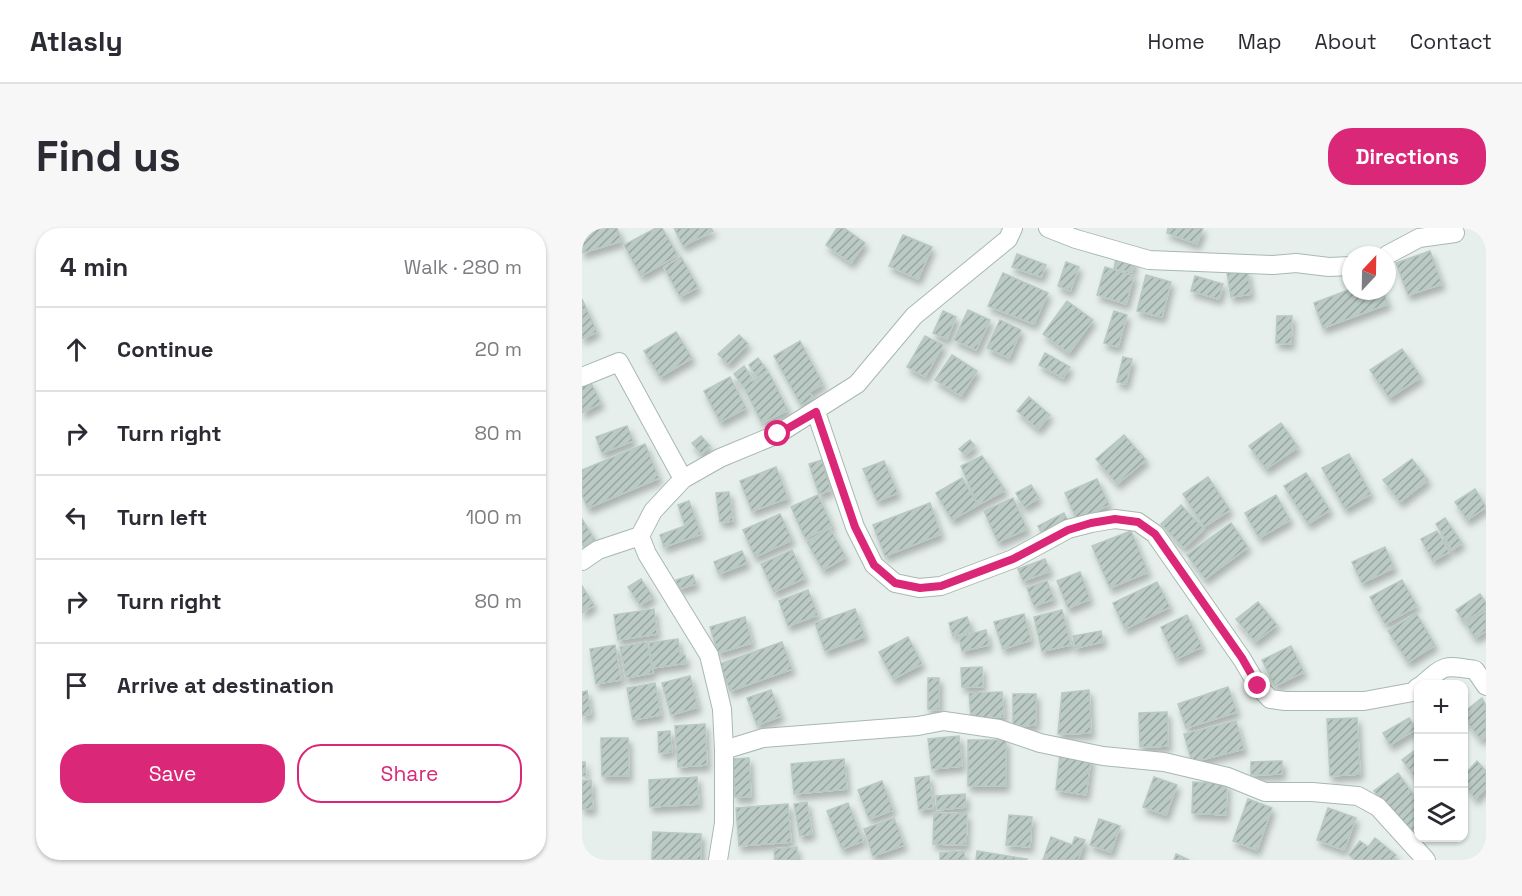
<!DOCTYPE html>
<meta charset="utf-8">
<style>
:root{--surface:#fff;--page:#f7f7f7;--text:#2b2b33;--muted:#7c7c81;--line:#e1e1e2;--accent:#db2777}
body{margin:0;font-family:"Space Grotesk",sans-serif;background:var(--page);color:var(--text)}
.controls{position:absolute;right:18px;bottom:18px;display:grid;overflow:hidden;border-radius:12px;box-shadow:0 2px 4px #0004}
.controls button{width:54px;height:54px;display:grid;place-items:center;padding:0;border:0;border-bottom:2px solid var(--line);background:var(--surface);color:var(--text);font:30px sans-serif}
.compass{position:absolute;left:760px;top:18px;width:54px;height:54px;border-radius:50%;background:var(--surface);box-shadow:0 2px 4px #0004;rotate:22deg}
.stop{position:absolute;width:18px;height:18px;margin:-14px;border:4px solid #db2777;border-radius:50%;background:#fff}
.stop.end{background:#db2777;border-color:#fff;box-shadow:0 2px 6px #0008}
.list{margin:0;padding:0;list-style:none}
h2{display:flex;justify-content:space-between;align-items:center;height:78px;margin:0;padding:0 24px;font-size:26px}
h2 small{font-size:20px;font-weight:400;color:var(--muted)}
.list li{display:grid;grid-template-columns:39px 1fr auto;gap:18px;align-items:center;box-sizing:border-box;height:84px;padding:0 24px;border-top:2px solid var(--line)}
.list b{display:block;font-size:22px;white-space:nowrap}
.list em{font-size:20px;font-style:normal;color:var(--muted)}
.actions{display:flex;gap:12px;padding:18px 24px}
.actions a{flex:1;padding:14px 0;border:2px solid var(--accent);border-radius:24px;text-align:center;font-size:21px;color:var(--accent)}
.actions .main{background:var(--accent);color:#fff}
.icon{flex:none;width:33px;height:33px;fill:none;stroke:currentColor;stroke-width:2;stroke-linecap:round;stroke-linejoin:round}
.map{position:relative;flex:none;width:904px;height:632px;overflow:hidden;border-radius:24px}
header{display:flex;align-items:center;gap:36px;box-sizing:border-box;height:84px;padding:0 30px;background:var(--surface);border-bottom:2px solid var(--line)}
header strong{font-size:28px}
nav{display:flex;gap:33px;margin-inline-start:auto;font-size:21px}
.intro{display:flex;align-items:center;justify-content:space-between;box-sizing:border-box;height:144px;padding:0 36px}
h1{margin:0;font-size:42px}
.button{padding:15px 27px;border-radius:24px;background:var(--accent);color:#fff;font-size:21px;font-weight:700}
main{display:flex;gap:36px;padding:0 36px}
aside{flex:1;background:var(--surface);border-radius:24px;box-shadow:0 2px 4px #0004}
.map>svg:first-child{display:block}
.building{fill:url(#building-hatch);stroke:#b8c9c2;stroke-width:1.5;filter:url(#shadow)}
.lines{fill:none;stroke-linecap:round;stroke-linejoin:round}
.minor-casing{stroke:#a8b8b2;stroke-width:20}
.minor{stroke:#fff;stroke-width:18}
.route{stroke:#db2777;stroke-width:8}
</style>
<header>
<strong>Atlasly</strong>
<nav><a>Home</a><a>Map</a><a>About</a><a>Contact</a></nav>
</header>
<div class="intro"><h1>Find us</h1><a class="button">Directions</a></div>
<main>
<aside>
<h2>4 min<small>Walk · 280 m</small></h2>
<ul class="list">
<li><svg class="icon" aria-label="ahead" viewBox="0 0 24 24"><path d="M12 20V5M6 11l6-6 6 6"/></svg><div><b>Continue</b></div><em>20 m</em></li>
<li><svg class="icon" aria-label="right" viewBox="0 0 24 24"><path d="M7 20v-9h11M14 6l5 5-5 5"/></svg><div><b>Turn right</b></div><em>80 m</em></li>
<li><svg class="icon" aria-label="left" viewBox="0 0 24 24"><path d="M17 20v-9H6M10 6l-5 5 5 5"/></svg><div><b>Turn left</b></div><em>100 m</em></li>
<li><svg class="icon" aria-label="right" viewBox="0 0 24 24"><path d="M7 20v-9h11M14 6l5 5-5 5"/></svg><div><b>Turn right</b></div><em>80 m</em></li>
<li><svg class="icon" aria-label="arrive" viewBox="0 0 24 24"><path d="M6 21V4h12l-3 4 3 4H6"/></svg><div><b>Arrive at destination</b></div></li>
</ul>
<div class="actions"><a class="main">Save</a><a>Share</a></div>
</aside>
<div class="map">
<svg width="904" height="632" viewBox="0 0 904 632">
<defs>
<pattern id="building-hatch" width="6" height="6" patternUnits="userSpaceOnUse" patternTransform="scale(1.5)"><rect width="6" height="6" fill="#bbcac4"/><path d="M-1 1l2-2M0 6l6-6M5 7l2-2" fill="none" stroke="#98a6a0"/></pattern>
<filter id="shadow"><feDropShadow dx="3" dy="5.5" stdDeviation="3" flood-color="#0004"/></filter>
</defs>
<rect width="100%" height="100%" fill="#e6efeb"/>
<g class="building">
<polygon points="0,0 35,0 40,13 0,25"/>
<polygon points="74,0 80,0 96,27 59,48 42,17"/>
<polygon points="92,0 129,0 131,3 101,18"/>
<polygon points="255,0 262,0 283,15 269,35 244,17"/>
<polygon points="586,0 621,0 615,16 585,5"/>
<polygon points="321,7 350,19 336,51 307,38"/>
<polygon points="848,23 860,56 826,67 814,35"/>
<polygon points="435,26 464,37 459,49 430,39"/>
<polygon points="99,29 116,59 98,69 82,39"/>
<polygon points="534,30 552,32 550,44 532,41"/>
<polygon points="484,34 497,39 488,63 476,58"/>
<polygon points="523,39 552,48 544,76 515,67"/>
<polygon points="665,42 669,66 649,69 645,45"/>
<polygon points="421,45 466,65 452,96 406,78"/>
<polygon points="564,47 589,54 580,89 555,83"/>
<polygon points="613,48 641,56 637,71 609,63"/>
<polygon points="769,61 769,63 801,63 806,76 741,100 732,75"/>
<polygon points="0,71 15,104 0,111"/>
<polygon points="485,73 511,92 487,125 461,106"/>
<polygon points="386,82 408,92 394,122 372,112"/>
<polygon points="361,83 374,89 365,111 351,105"/>
<polygon points="532,83 545,87 536,119 522,115"/>
<polygon points="695,88 710,88 709,116 694,115"/>
<polygon points="418,92 439,102 427,130 405,120"/>
<polygon points="94,104 110,130 78,149 62,123"/>
<polygon points="157,107 166,116 146,136 136,126"/>
<polygon points="343,108 361,117 343,149 325,139"/>
<polygon points="218,113 241,156 227,164 231,170 219,177 192,128"/>
<polygon points="820,121 839,149 807,170 788,142"/>
<polygon points="463,125 488,139 481,150 457,137"/>
<polygon points="370,127 395,143 379,168 353,152"/>
<polygon points="541,129 550,131 544,156 535,154"/>
<polygon points="176,130 185,142 175,149 167,137"/>
<polygon points="162,138 170,150 160,157 152,146"/>
<polygon points="187,145 206,182 180,195 161,157"/>
<polygon points="148,149 164,180 138,194 122,163"/>
<polygon points="8,153 19,175 0,185 0,156"/>
<polygon points="447,169 468,187 456,201 435,183"/>
<polygon points="699,195 716,219 684,241 667,218"/>
<polygon points="45,198 51,213 20,225 14,209"/>
<polygon points="542,207 564,232 535,256 514,231"/>
<polygon points="119,208 128,218 119,226 110,215"/>
<polygon points="388,212 393,218 383,227 377,221"/>
<polygon points="63,216 77,250 6,280 0,267 0,242"/>
<polygon points="767,226 789,266 763,281 740,240"/>
<polygon points="400,228 423,262 396,277 379,238"/>
<polygon points="830,231 846,252 818,274 801,252"/>
<polygon points="240,232 249,262 237,266 227,236"/>
<polygon points="302,233 316,265 295,273 281,241"/>
<polygon points="194,239 206,270 170,283 158,253"/>
<polygon points="724,245 748,282 726,296 702,258"/>
<polygon points="626,249 648,282 622,299 601,266"/>
<polygon points="380,250 396,277 370,292 354,265"/>
<polygon points="515,251 527,277 495,292 483,265"/>
<polygon points="449,257 457,270 442,279 434,265"/>
<polygon points="893,261 904,279 885,292 873,274"/>
<polygon points="147,264 151,293 138,294 134,265"/>
<polygon points="236,267 250,298 223,310 209,279"/>
<polygon points="694,267 708,292 677,310 663,285"/>
<polygon points="431,270 445,301 416,314 402,283"/>
<polygon points="107,273 119,306 82,319 78,307 103,298 96,277"/>
<polygon points="348,275 359,306 303,328 291,297"/>
<polygon points="599,277 622,301 602,320 579,296"/>
<polygon points="482,285 487,295 461,308 456,298"/>
<polygon points="198,286 210,312 173,329 161,302"/>
<polygon points="863,290 880,315 870,322 854,296"/>
<polygon points="0,291 13,312 2,319 0,316"/>
<polygon points="649,295 666,319 623,351 605,327"/>
<polygon points="248,301 264,329 241,342 225,314"/>
<polygon points="549,303 566,344 528,360 510,318"/>
<polygon points="855,303 867,324 851,333 839,311"/>
<polygon points="803,319 812,340 780,355 770,334"/>
<polygon points="210,322 223,350 192,364 179,336"/>
<polygon points="160,323 165,335 137,346 132,334"/>
<polygon points="463,331 468,343 441,353 436,341"/>
<polygon points="498,344 508,371 486,380 475,353"/>
<polygon points="111,347 114,356 96,361 94,352"/>
<polygon points="59,351 71,369 58,377 46,359"/>
<polygon points="820,352 835,378 803,396 788,369"/>
<polygon points="465,353 472,371 452,378 445,360"/>
<polygon points="575,354 588,379 543,401 531,375"/>
<polygon points="0,358 12,377 0,385"/>
<polygon points="226,362 236,387 206,398 197,373"/>
<polygon points="898,366 904,375 904,379 882,394 874,382"/>
<polygon points="676,374 695,397 673,414 654,391"/>
<polygon points="72,381 75,406 36,412 32,387"/>
<polygon points="273,381 283,408 243,423 233,395"/>
<polygon points="480,382 489,417 460,423 452,389"/>
<polygon points="904,383 904,403 893,410 884,396"/>
<polygon points="834,385 853,417 826,434 806,403"/>
<polygon points="442,386 449,412 421,421 412,394"/>
<polygon points="605,387 620,419 594,431 579,399"/>
<polygon points="163,389 170,415 136,425 128,399"/>
<polygon points="385,389 390,403 371,408 367,395"/>
<polygon points="404,402 407,417 380,423 377,409"/>
<polygon points="519,403 521,414 493,420 491,408"/>
<polygon points="326,409 340,436 311,451 297,424"/>
<polygon points="96,411 98,427 103,427 104,435 71,440 67,415"/>
<polygon points="65,414 71,445 44,450 38,419"/>
<polygon points="200,414 210,441 148,463 138,436"/>
<polygon points="33,417 39,452 14,456 8,421"/>
<polygon points="709,418 722,444 693,458 680,432"/>
<polygon points="400,439 401,459 380,459 379,440"/>
<polygon points="108,448 116,479 89,487 80,455"/>
<polygon points="346,450 357,450 357,482 346,481"/>
<polygon points="73,455 79,487 51,492 45,460"/>
<polygon points="646,459 655,484 604,500 596,476"/>
<polygon points="189,462 199,488 175,497 165,470"/>
<polygon points="507,462 509,505 476,506 480,465"/>
<polygon points="5,463 9,486 0,488 0,464"/>
<polygon points="420,464 422,489 389,490 387,465"/>
<polygon points="431,466 454,466 454,497 431,498"/>
<polygon points="900,470 904,478 904,508 899,512 882,490 882,484"/>
<polygon points="585,484 586,518 558,519 557,485"/>
<polygon points="775,490 778,546 748,548 745,491"/>
<polygon points="827,490 834,501 808,517 801,505"/>
<polygon points="654,493 662,521 610,534 602,506"/>
<polygon points="123,496 125,537 96,539 93,498"/>
<polygon points="88,503 90,524 77,525 76,504"/>
<polygon points="377,508 380,538 350,541 346,511"/>
<polygon points="19,510 46,510 47,548 20,548"/>
<rect x="386" y="512" width="38" height="46"/>
<polygon points="836,520 836,553 820,532"/>
<polygon points="478,526 509,530 504,567 474,562"/>
<polygon points="167,530 169,569 153,569 151,531"/>
<polygon points="262,531 265,561 212,566 209,536"/>
<polygon points="700,533 700,546 669,547 669,534"/>
<polygon points="895,533 904,543 904,560 893,571 882,555 882,547"/>
<polygon points="0,534 3,534 4,548 0,548"/>
<polygon points="816,545 836,573 836,605 828,611 792,563"/>
<polygon points="347,548 351,580 337,582 333,550"/>
<polygon points="115,549 117,576 68,579 67,552"/>
<polygon points="572,549 595,557 584,587 561,579"/>
<polygon points="9,552 11,581 0,581 0,553"/>
<polygon points="300,553 311,582 287,591 276,562"/>
<polygon points="611,554 645,556 644,587 610,585"/>
<polygon points="383,566 384,579 355,582 354,568"/>
<polygon points="666,571 690,580 675,622 651,613"/>
<polygon points="225,574 230,606 218,608 212,576"/>
<polygon points="266,575 281,613 260,621 245,583"/>
<polygon points="206,576 209,614 157,618 154,580"/>
<polygon points="746,580 774,590 762,622 735,612"/>
<polygon points="352,585 385,586 384,617 351,616"/>
<polygon points="427,587 450,589 448,619 424,617"/>
<polygon points="312,590 322,617 291,628 282,601"/>
<polygon points="517,591 538,598 529,624 508,617"/>
<polygon points="71,604 119,606 119,632 70,631"/>
<polygon points="469,609 490,617 493,609 503,612 496,632 461,632"/>
<polygon points="793,610 814,627 810,632 773,632 767,627 778,613 786,619"/>
<polygon points="215,619 215,632 193,632 192,621"/>
<polygon points="382,623 383,632 358,632 358,625"/>
<polygon points="395,623 445,631 444,632 394,632"/>
<polygon points="594,626 607,632 592,632"/>
</g>
<g class="lines">
<g class="minor-casing">
<g id="minor">
<polyline points="466,0 494,11 567,32 691,37 714,35 747,39 769,38"/>
<polyline points="805,27 837,10 873,5"/>
<polyline points="0,149 37,134 101,251"/>
<polyline points="234,184 273,299 292,337 313,355 337,360 359,358 431,331 486,301 509,295 533,291 556,294 573,306 660,431 676,458 688,471 703,473 782,473 831,464 836,459"/>
<polyline points="58,308 65,326 127,427 140,481 142,522 142,595 136,632"/>
<polyline points="0,333 16,322 58,308 71,283 101,251 138,230 196,206 275,156 332,88 426,11 431,0"/>
<path d="M840,457C863,436 863,437 893,442L904,458"/>
<polyline points="142,522 181,510 336,498 362,493 417,501 458,515 521,528 582,534 646,549 683,564 730,564 776,568 796,579 844,632"/>
</g>
</g>
<use href="#minor" class="minor"/>
</g>
<g class="lines">
<polyline class="route" points="196,206 234,184 273,299 292,337 313,355 338,360 359,358 431,331 486,302 509,295 533,291 556,294 573,306 660,430 676,458"/>
</g>
</svg>
<div class="controls">
<button>+</button>
<button>−</button>
<button><svg class="icon" aria-label="layers" viewBox="0 0 24 24"><path d="M12 4l9 5-9 5-9-5zM3 14l9 5 9-5"/></svg></button>
</div>
<svg class="compass" viewBox="-18 -18 36 36"><path d="M0-13l5 13h-10z" fill="#e53935"/><path d="M0 13l5-13h-10z" fill="#7c7c81"/></svg>
<div class="stop" style="left:196px;top:206px"></div>
<div class="stop end" style="left:676px;top:458px"></div>
</div>
</main>
